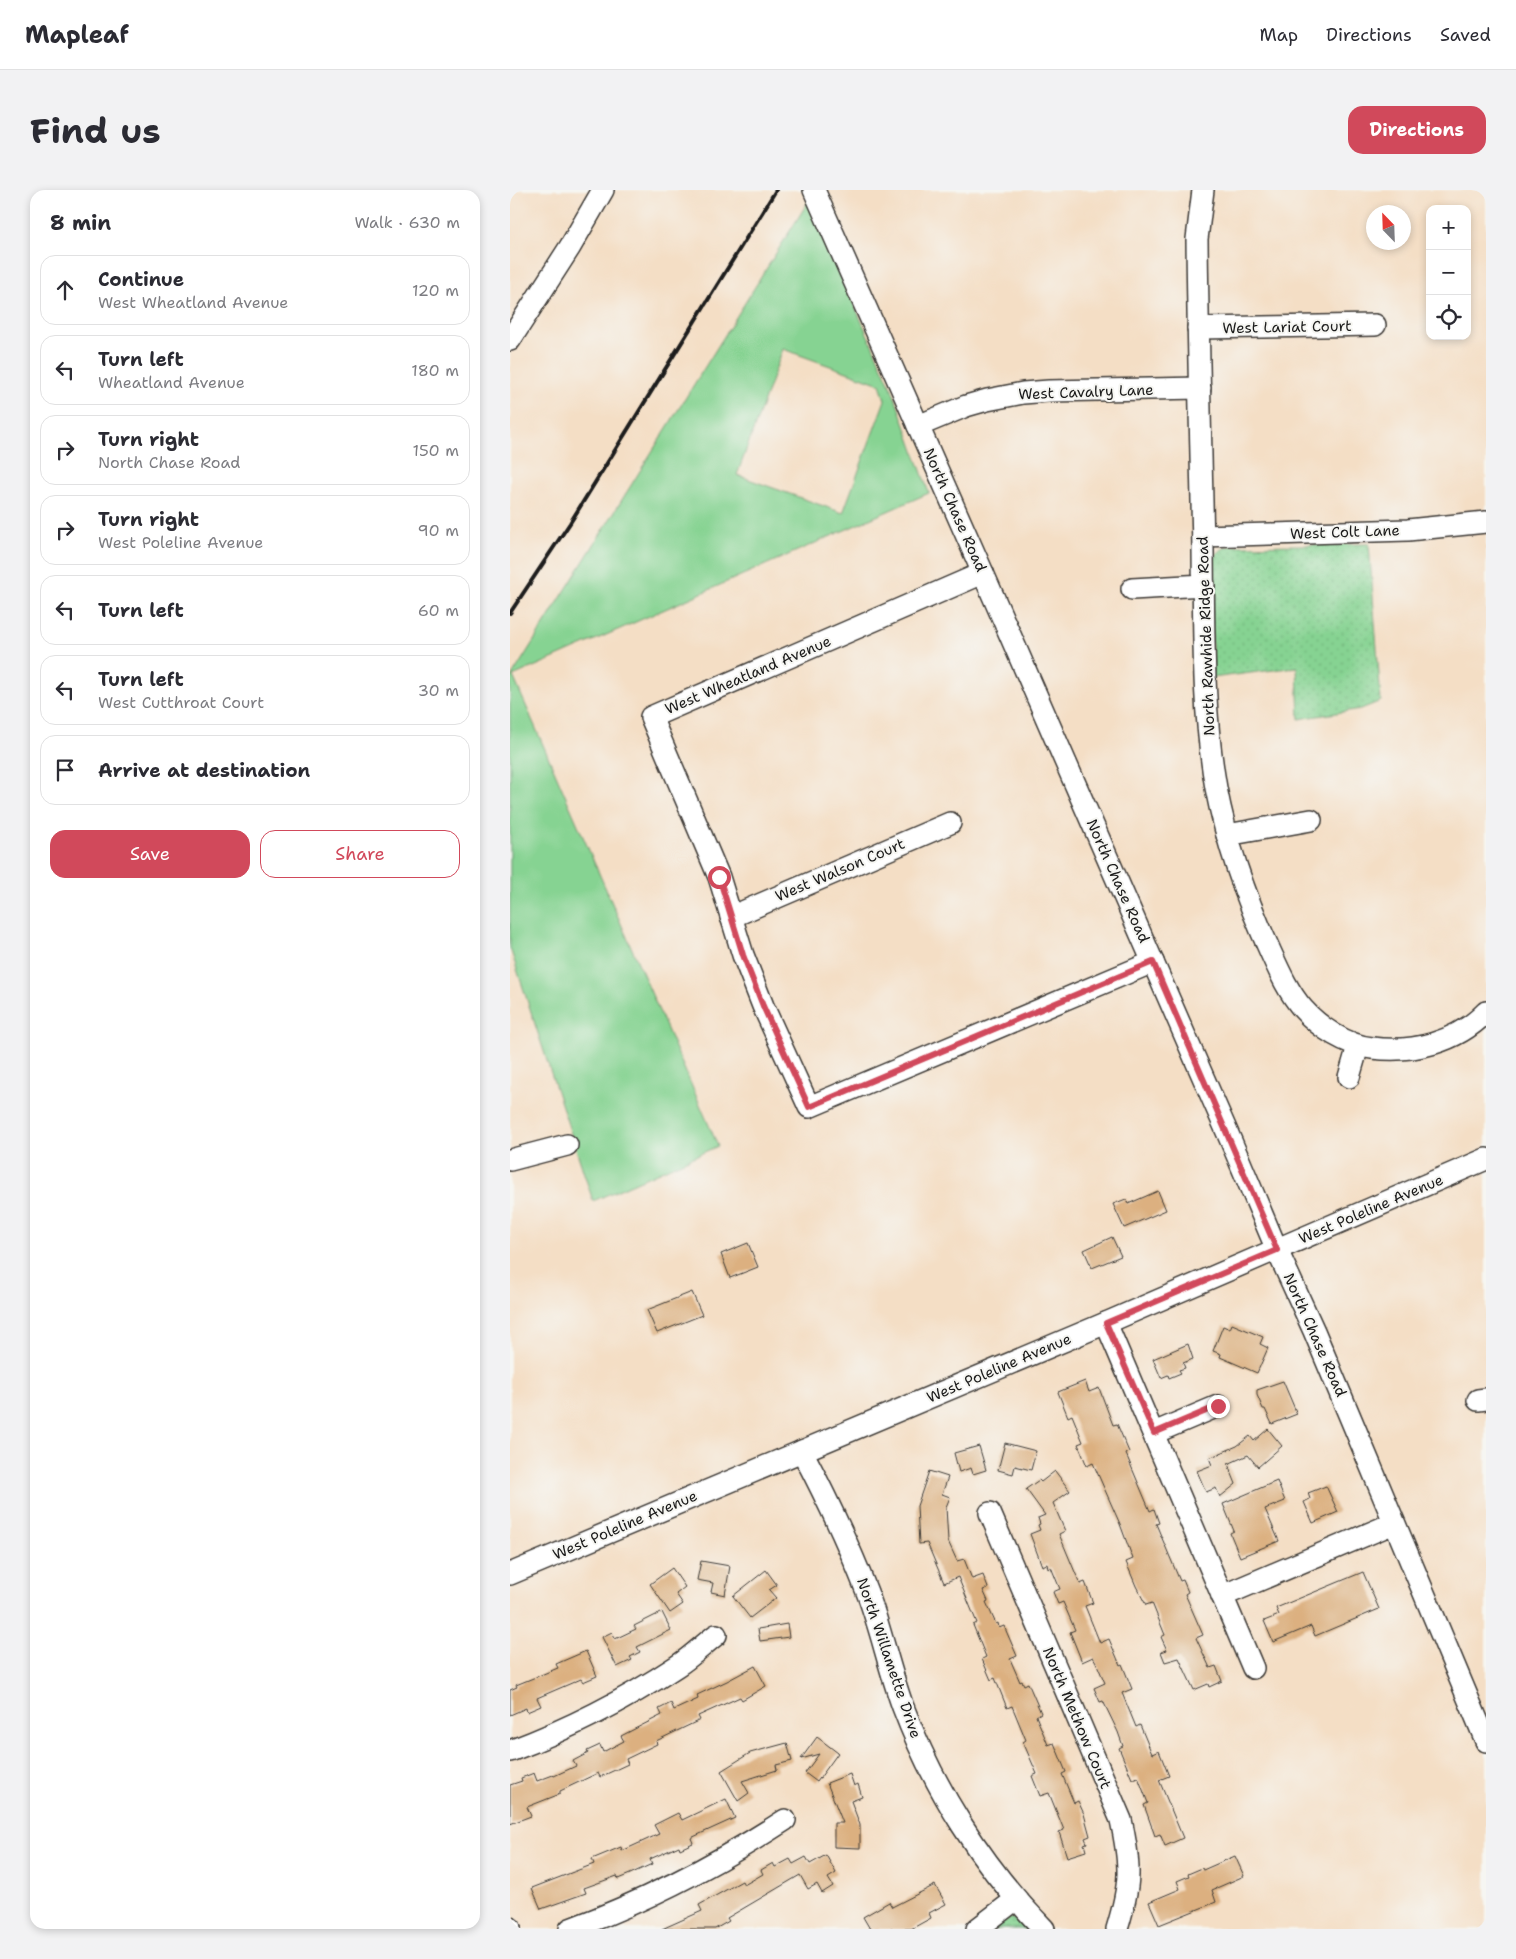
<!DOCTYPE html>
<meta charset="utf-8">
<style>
:root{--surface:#fff;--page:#f2f2f3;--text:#2b2b33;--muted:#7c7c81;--line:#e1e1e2;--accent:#d1495b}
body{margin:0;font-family:"Shantell Sans",sans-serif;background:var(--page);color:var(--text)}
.controls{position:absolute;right:15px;top:15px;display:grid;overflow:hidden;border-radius:10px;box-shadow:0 2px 8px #0003}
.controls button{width:45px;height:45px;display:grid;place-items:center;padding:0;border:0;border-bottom:1px solid var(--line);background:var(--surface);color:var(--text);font:25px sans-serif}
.compass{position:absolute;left:856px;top:15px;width:45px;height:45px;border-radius:50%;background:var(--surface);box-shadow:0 2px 8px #0003;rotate:337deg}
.stop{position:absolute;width:15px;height:15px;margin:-11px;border:4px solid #d1495b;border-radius:50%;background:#fff}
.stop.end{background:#d1495b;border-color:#fff;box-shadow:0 1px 5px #0008}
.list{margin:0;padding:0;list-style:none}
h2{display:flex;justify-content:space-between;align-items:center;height:65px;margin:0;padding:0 20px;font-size:21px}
h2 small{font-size:16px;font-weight:400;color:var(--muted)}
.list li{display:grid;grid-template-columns:32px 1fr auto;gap:15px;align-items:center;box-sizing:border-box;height:70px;margin:0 10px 10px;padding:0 10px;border:1px solid var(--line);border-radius:15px}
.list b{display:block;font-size:19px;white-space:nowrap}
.list p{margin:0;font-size:16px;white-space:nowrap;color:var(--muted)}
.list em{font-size:16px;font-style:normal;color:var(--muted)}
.actions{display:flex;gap:10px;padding:15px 20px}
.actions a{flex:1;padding:11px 0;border:1px solid var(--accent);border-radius:15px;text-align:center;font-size:18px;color:var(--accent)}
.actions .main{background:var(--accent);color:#fff}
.icon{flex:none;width:28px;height:28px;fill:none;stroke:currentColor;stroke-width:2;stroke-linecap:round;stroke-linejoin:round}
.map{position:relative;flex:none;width:976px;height:1739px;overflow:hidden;border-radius:15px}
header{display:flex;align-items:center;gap:30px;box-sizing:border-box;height:70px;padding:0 25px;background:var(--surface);border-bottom:1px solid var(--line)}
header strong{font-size:24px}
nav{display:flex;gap:28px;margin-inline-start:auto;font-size:18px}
.intro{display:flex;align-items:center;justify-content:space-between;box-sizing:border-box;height:120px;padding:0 30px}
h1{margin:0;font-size:35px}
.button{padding:12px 22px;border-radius:15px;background:var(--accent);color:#fff;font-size:18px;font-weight:700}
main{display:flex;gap:30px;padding:0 30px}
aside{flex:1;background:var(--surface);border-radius:15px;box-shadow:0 2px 8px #0003}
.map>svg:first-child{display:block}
.grass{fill:#86d392;stroke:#517857;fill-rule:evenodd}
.park{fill:url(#park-dots);stroke:#517857}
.building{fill:#dcb080}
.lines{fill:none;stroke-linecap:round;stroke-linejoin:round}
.minor-casing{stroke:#3c3935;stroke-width:24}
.minor{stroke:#fff;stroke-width:21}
.rail{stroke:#1c1c1c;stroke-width:4}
.route{stroke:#d1495b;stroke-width:6}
.labels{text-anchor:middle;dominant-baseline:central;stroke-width:4;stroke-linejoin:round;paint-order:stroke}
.street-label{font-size:15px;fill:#1c1c1c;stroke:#f6f6f2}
</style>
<header>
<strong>Mapleaf</strong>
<nav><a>Map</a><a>Directions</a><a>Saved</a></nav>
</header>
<div class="intro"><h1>Find us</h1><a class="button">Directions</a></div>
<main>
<aside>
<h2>8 min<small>Walk · 630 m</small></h2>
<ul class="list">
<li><svg class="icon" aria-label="ahead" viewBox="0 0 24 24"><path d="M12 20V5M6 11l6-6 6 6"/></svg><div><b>Continue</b><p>West Wheatland Avenue</p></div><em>120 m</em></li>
<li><svg class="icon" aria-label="left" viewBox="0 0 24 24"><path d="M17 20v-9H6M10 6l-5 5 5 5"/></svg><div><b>Turn left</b><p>Wheatland Avenue</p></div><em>180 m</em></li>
<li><svg class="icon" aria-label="right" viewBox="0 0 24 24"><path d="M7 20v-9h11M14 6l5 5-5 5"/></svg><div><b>Turn right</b><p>North Chase Road</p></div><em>150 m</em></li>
<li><svg class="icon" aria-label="right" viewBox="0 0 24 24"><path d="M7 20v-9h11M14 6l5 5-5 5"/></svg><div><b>Turn right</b><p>West Poleline Avenue</p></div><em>90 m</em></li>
<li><svg class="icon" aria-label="left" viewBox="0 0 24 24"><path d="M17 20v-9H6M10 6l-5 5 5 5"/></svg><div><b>Turn left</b></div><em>60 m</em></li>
<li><svg class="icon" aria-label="left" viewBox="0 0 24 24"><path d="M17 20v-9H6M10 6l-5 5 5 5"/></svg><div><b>Turn left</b><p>West Cutthroat Court</p></div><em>30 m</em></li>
<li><svg class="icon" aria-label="arrive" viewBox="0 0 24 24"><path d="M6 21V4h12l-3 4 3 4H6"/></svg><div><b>Arrive at destination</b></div></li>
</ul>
<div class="actions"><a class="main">Save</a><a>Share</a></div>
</aside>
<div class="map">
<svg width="976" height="1739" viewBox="0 0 976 1739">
<defs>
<pattern id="park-dots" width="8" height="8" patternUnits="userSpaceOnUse" patternTransform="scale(1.25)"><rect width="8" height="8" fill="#86d392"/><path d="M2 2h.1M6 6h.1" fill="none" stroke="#73b57d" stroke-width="1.8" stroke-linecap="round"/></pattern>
</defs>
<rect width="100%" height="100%" fill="#f6f6f2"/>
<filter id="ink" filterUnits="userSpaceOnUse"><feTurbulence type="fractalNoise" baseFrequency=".02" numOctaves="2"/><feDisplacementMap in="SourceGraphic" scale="10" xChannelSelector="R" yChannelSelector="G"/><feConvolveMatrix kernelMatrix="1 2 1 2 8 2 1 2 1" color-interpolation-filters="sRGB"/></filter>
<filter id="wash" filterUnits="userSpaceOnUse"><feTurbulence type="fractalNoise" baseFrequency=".0096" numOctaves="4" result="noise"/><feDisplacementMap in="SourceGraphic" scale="20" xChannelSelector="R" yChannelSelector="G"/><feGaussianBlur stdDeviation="1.12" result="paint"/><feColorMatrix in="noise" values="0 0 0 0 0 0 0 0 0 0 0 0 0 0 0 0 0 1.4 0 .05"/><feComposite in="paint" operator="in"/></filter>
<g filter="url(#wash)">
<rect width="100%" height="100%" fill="#f4dec5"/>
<path class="grass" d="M298,12L382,199L419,303L3,486L208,956L83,1011L0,758V489ZM273,159L370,194L375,210L333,323L227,285Z"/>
<g class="park">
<path d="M859,354L871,511L851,519L789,529L787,477L702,488V368C708,361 712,358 721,356Z"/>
<polygon points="500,1728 508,1730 516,1739 482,1739"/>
</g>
<g id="blocks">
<g class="building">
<polygon points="648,1001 656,1020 614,1038 603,1014 616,1009 618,1014"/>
<polygon points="602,1047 611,1066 582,1078 574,1060"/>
<polygon points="238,1053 248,1077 220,1088 211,1064"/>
<polygon points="182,1102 192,1125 147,1143 137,1120"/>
<polygon points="722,1134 753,1147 750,1154 758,1158 747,1183 710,1167 711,1164 703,1161 713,1136 720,1139"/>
<polygon points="678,1154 683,1169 673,1173 675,1178 669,1180 671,1183 659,1188 658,1185 651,1188 643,1169"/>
<polygon points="575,1191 579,1202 589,1198 603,1235 607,1234 619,1262 616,1264 640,1321 644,1319 649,1333 646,1334 670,1391 673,1390 678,1402 675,1404 693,1445 686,1448 700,1478 706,1476 712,1491 699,1497 698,1494 684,1500 669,1468 655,1472 651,1462 657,1460 651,1447 655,1445 642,1413 636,1415 626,1396 616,1372 623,1369 610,1334 583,1273 577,1276 568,1254 573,1252 562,1225 558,1227 548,1202"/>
<polygon points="773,1191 787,1224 762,1234 755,1219 753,1219 747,1205 747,1200"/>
<polygon points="758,1239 772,1256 748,1277 738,1265 718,1274 726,1294 710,1307 706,1298 696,1302 687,1281 702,1275 699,1268 727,1256 740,1246 744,1251"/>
<polygon points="495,1253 526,1261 521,1280 505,1276 503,1284 488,1280"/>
<polygon points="469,1256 476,1280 463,1284 461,1278 449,1282 444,1263"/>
<polygon points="419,1281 438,1287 432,1304 440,1307 436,1317 438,1351 447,1371 454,1369 462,1389 473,1385 478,1398 473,1400 478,1411 476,1412 486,1434 488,1433 489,1438 494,1436 507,1466 500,1469 510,1492 512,1491 514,1495 518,1493 531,1523 526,1526 536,1550 538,1555 544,1553 556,1582 552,1584 564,1613 568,1611 574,1624 580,1646 575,1648 577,1653 574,1654 576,1661 557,1667 549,1642 554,1640 539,1603 530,1606 522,1586 527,1584 513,1552 516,1550 502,1516 497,1518 485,1488 481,1490 472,1469 476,1467 463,1435 467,1433 448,1387 434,1393 417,1353 409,1354 407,1316"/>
<polygon points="545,1281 560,1301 543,1313 555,1341 549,1344 570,1394 575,1392 583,1413 575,1416 590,1453 599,1449 610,1475 612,1474 622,1499 612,1503 626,1537 630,1535 642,1564 649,1561 659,1586 649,1590 673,1648 655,1656 650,1644 645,1646 634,1615 638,1613 628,1587 622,1589 609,1558 613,1556 608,1542 593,1511 590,1512 584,1498 595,1493 586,1472 583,1467 572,1472 560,1442 565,1440 553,1412 548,1414 543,1402 550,1399 541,1377 538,1379 537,1374 532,1376 520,1344 530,1340 528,1335 530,1334 528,1328 535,1325 516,1299 529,1290 531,1292"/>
<polygon points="767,1291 775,1311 755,1319 769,1351 730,1367 720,1343 724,1341 713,1314"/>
<polygon points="816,1296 828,1322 803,1333 794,1312 800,1309 798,1303"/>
<polygon points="191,1371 220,1376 215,1405 201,1402 203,1393 187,1390"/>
<polygon points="162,1378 175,1397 166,1404 173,1414 160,1423 140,1394"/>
<polygon points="256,1380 267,1395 259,1400 266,1408 240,1428 223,1406"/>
<polygon points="853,1382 869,1419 805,1446 801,1436 763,1452 754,1431 769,1425 766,1418"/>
<polygon points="152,1422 161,1440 127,1457 130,1462 120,1467 122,1470 107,1477 92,1447 102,1442 105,1449 126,1439 124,1436"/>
<polygon points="277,1434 279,1447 250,1451 248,1439"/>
<polygon points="76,1461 87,1486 73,1492 71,1489 27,1508 31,1516 17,1522 16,1518 0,1525 0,1500 7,1497 6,1495 48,1478 46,1474"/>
<polygon points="245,1476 256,1496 232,1510 230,1507 188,1526 190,1530 146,1551 147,1554 116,1569 118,1574 90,1587 88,1583 50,1601 50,1604 17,1617 21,1626 0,1634 0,1595 12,1591 11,1588 24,1583 27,1591 43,1585 44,1586 66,1576 63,1571 78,1563 77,1561 90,1555 93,1562 114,1551 111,1546 152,1525 149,1519 161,1513 164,1520 188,1509 187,1505 217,1491"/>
<polygon points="307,1547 328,1563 307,1592 295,1583 309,1564 291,1569"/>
<polygon points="277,1553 282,1571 266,1575 267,1580 232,1591 239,1603 228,1611 211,1581 240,1563"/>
<polygon points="340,1584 344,1596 348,1594 352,1607 341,1611 350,1635 350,1658 324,1657 324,1633 333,1633 317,1593"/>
<polygon points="216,1609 225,1628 181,1648 183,1653 170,1659 169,1656 140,1669 142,1674 120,1684 108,1689 107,1686 74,1698 76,1703 31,1719 22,1698 84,1674 82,1669 111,1657 112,1661 149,1644 144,1635 168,1623 172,1630"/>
<polygon points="316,1665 326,1683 318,1688 323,1696 312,1703 307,1694 298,1699 290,1685 217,1728 219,1731 205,1739 152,1739 192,1721 189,1715 232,1691 234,1695 253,1684 251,1680 263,1673 265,1677 280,1669 283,1674 296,1667 300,1674"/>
<polygon points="725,1666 734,1686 702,1700 706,1712 649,1735 639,1712 670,1699 667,1691 679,1686 678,1684 692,1678 693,1680"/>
<polygon points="425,1695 436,1714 419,1723 421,1728 401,1739 360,1739 353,1727 379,1712 382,1717"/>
</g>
</g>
</g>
<g filter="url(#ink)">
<use href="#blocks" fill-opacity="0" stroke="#3c3935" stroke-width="1"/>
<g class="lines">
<g class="minor-casing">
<g id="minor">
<polyline points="304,0 473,383 721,951 767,1060 804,1141 976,1551"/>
<path d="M693,0L687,49C688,152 691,256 693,359C694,438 692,519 706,598C717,655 737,711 761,763C770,783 779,803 793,819C810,838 836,855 862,858C903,863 946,853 976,822"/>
<polyline points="688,138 865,135"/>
<polyline points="0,150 60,57 93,0"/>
<polyline points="408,236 456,216 477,210 513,203 539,201 690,198"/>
<polyline points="693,346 898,340 976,332"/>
<polyline points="473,383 141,527 209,687 233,765 253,816 299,917 643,772"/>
<polyline points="622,399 694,395"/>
<polyline points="717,645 801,630"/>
<polyline points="221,727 440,633"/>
<polyline points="839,887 848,856"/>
<polyline points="0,970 57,955"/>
<polyline points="596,1133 743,1478"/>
<polyline points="968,1210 976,1209"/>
<polyline points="644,1243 708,1216"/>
<path d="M292,1261C316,1307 338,1353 357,1402C371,1439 379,1479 393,1517C424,1599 473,1677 534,1739"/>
<path d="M480,1323L611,1630C621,1677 621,1693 607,1739"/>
<polyline points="0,1384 596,1133 976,969"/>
<polyline points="712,1406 884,1333"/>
<path d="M0,1561C59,1539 114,1511 167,1476C181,1467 193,1455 206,1445"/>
<polyline points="0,1738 0,1739"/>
<path d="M60,1739C136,1711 207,1674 275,1630"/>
<polyline points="467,1739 505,1710"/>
</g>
</g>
<use href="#minor" class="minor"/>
<polyline class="rail" points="0,423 60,333 266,0"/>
</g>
</g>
<g class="lines" filter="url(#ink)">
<polyline class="route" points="209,687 233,765 253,816 299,917 643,772 767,1060 596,1133 644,1243 708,1216"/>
</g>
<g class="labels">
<g class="street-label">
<text transform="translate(777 137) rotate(-1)">West Lariat Court</text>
<text transform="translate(576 202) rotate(-2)">West Cavalry Lane</text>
<text transform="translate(445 320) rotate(66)">North Chase Road</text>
<text transform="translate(835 342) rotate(-2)">West Colt Lane</text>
<text transform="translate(696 446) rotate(-92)">North Rawhide Ridge Road</text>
<text transform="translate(238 485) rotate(-23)">West Wheatland Avenue</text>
<text transform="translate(330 680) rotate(-23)">West Walson Court</text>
<text transform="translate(608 691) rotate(66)">North Chase Road</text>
<text transform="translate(861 1019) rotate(-23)">West Poleline Avenue</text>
<text transform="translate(805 1145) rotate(66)">North Chase Road</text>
<text transform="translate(489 1178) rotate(-23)">West Poleline Avenue</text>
<text transform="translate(115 1335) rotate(-23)">West Poleline Avenue</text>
<text transform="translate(379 1468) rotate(71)">North Willamette Drive</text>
<text transform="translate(567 1528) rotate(67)">North Methow Court</text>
</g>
</g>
</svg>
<div class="controls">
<button>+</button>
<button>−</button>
<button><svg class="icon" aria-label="locate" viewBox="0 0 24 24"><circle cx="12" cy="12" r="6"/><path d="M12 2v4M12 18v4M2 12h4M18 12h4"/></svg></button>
</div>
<svg class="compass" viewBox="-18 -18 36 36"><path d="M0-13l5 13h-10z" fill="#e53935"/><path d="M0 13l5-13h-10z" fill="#7c7c81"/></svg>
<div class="stop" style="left:209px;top:687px"></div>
<div class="stop end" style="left:708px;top:1216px"></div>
</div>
</main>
